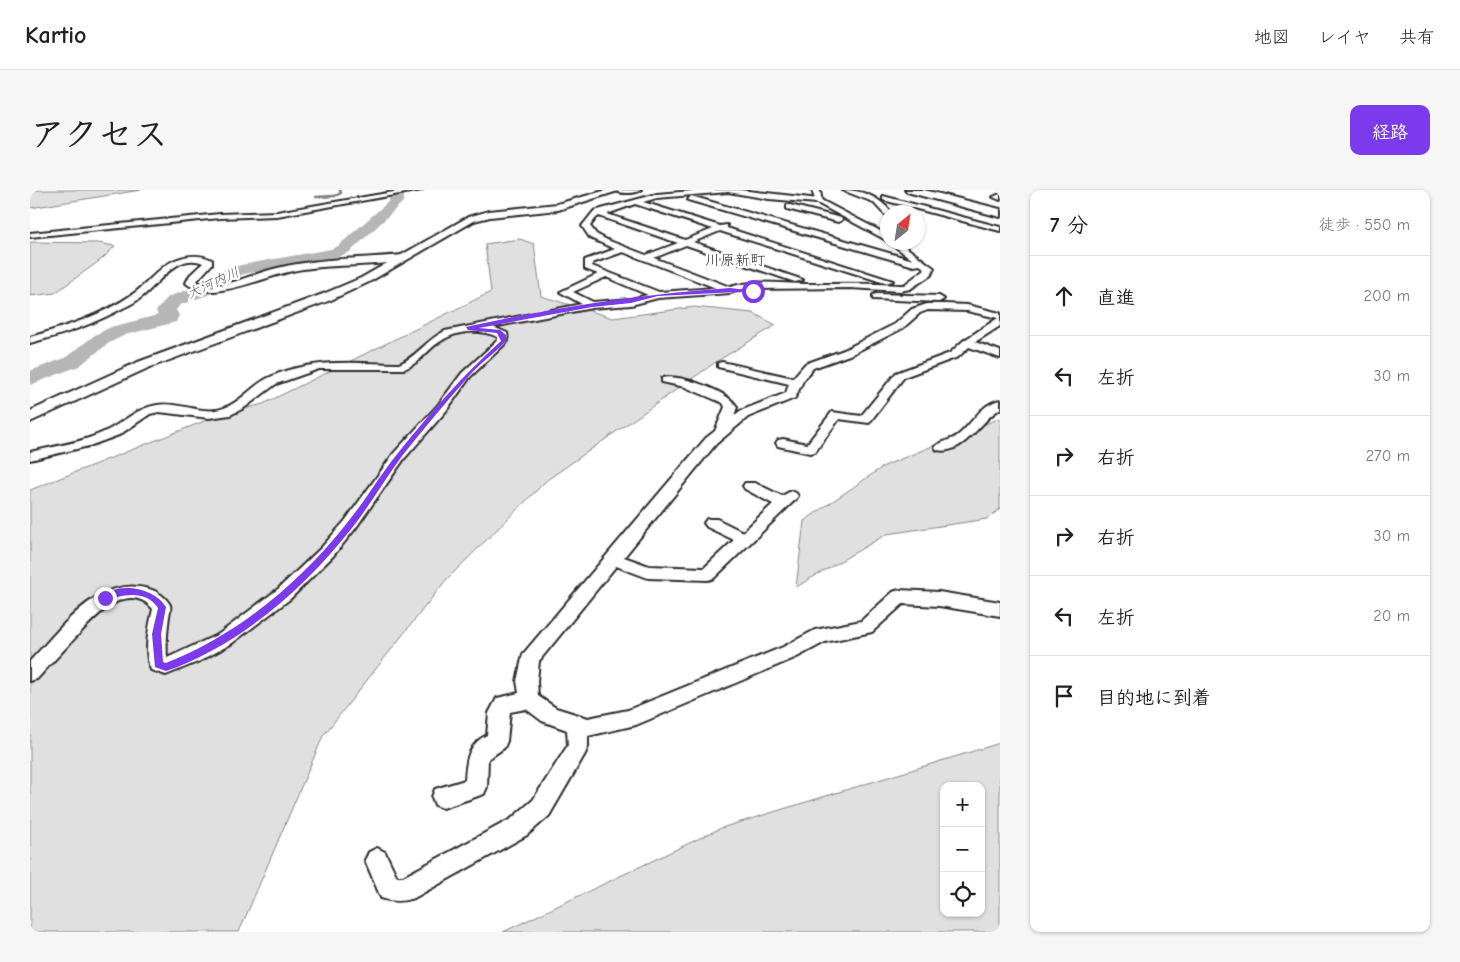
<!DOCTYPE html>
<html lang="ja">
<meta charset="utf-8">
<style>
:root{--surface:#fff;--page:#f6f6f6;--text:#222;--muted:#767676;--line:#e0e0e0;--accent:#7c3aed}
body{margin:0;font-family:"Comic Neue","Klee One",sans-serif;background:var(--page);color:var(--text)}
.controls{position:absolute;right:15px;bottom:15px;display:grid;overflow:hidden;border-radius:10px;box-shadow:0 1px 4px #0004}
.controls button{width:45px;height:45px;display:grid;place-items:center;padding:0;border:0;border-bottom:1px solid var(--line);background:var(--surface);color:var(--text);font:25px sans-serif}
.compass{position:absolute;left:850px;top:15px;width:45px;height:45px;border-radius:50%;background:var(--surface);box-shadow:0 1px 4px #0004;rotate:30deg}
.stop{position:absolute;width:15px;height:15px;margin:-11px;border:4px solid #7c3aed;border-radius:50%;background:#fff}
.stop.end{background:#7c3aed;border-color:#fff;box-shadow:0 1px 5px #0008}
.list{margin:0;padding:0;list-style:none}
h2{display:flex;justify-content:space-between;align-items:center;height:65px;margin:0;padding:0 20px;font-size:21px}
h2 small{font-size:16px;font-weight:400;color:var(--muted)}
.list li{display:grid;grid-template-columns:32px 1fr auto;gap:15px;align-items:center;box-sizing:border-box;height:80px;padding:0 20px;border-top:1px solid var(--line)}
.list b{display:block;font-size:19px;white-space:nowrap}
.list em{font-size:16px;font-style:normal;color:var(--muted)}
.icon{flex:none;width:28px;height:28px;fill:none;stroke:currentColor;stroke-width:2;stroke-linecap:round;stroke-linejoin:round}
.map{position:relative;flex:none;width:970px;height:742px;overflow:hidden;border-radius:10px}
header{display:flex;align-items:center;gap:30px;box-sizing:border-box;height:70px;padding:0 25px;background:var(--surface);border-bottom:1px solid var(--line)}
header strong{font-size:24px}
nav{display:flex;gap:28px;margin-inline-start:auto;font-size:18px}
.intro{display:flex;align-items:center;justify-content:space-between;box-sizing:border-box;height:120px;padding:0 30px}
h1{margin:0;font-size:35px}
.button{padding:12px 22px;border-radius:10px;background:var(--accent);color:#fff;font-size:18px;font-weight:700}
main{display:flex;gap:30px;padding:0 30px}
aside{flex:1;background:var(--surface);border-radius:10px;box-shadow:0 1px 4px #0004}
.map>svg:first-child{display:block}
.green{fill:#e0e0e0;stroke:#868686;fill-rule:evenodd}
.lines{fill:none;stroke-linecap:round;stroke-linejoin:round}
.stream{stroke:#7e7e7e;stroke-width:2.5}
.river{fill:#b6b6b6;fill-rule:evenodd}
.minor-casing{stroke:#2b2b2b;stroke-width:4}
.tertiary-casing{stroke:#2b2b2b;stroke-width:4}
.primary-casing{stroke:#2b2b2b;stroke-width:4}
.minor{fill:#fff;fill-rule:evenodd}
.tertiary{fill:#fff;fill-rule:evenodd}
.primary{fill:#fff;fill-rule:evenodd}
.route{fill:#7c3aed}
.labels{text-anchor:middle;dominant-baseline:central;stroke-width:5;stroke-linejoin:round;paint-order:stroke}
.far-water-label{font-size:14px;font-style:italic;fill:#5c5c5c;stroke:#fff}
.far-quarter-label{font-size:15px;fill:#2b2b2b;stroke:#fff}
</style>
<header>
<strong>Kartio</strong>
<nav><a>地図</a><a>レイヤ</a><a>共有</a></nav>
</header>
<div class="intro"><h1>アクセス</h1><a class="button">経路</a></div>
<main>
<div class="map">
<svg width="970" height="742" viewBox="0 0 970 742">
<rect width="100%" height="100%" fill="#fff"/>
<filter id="ink" filterUnits="userSpaceOnUse"><feTurbulence type="fractalNoise" baseFrequency=".02" numOctaves="2"/><feDisplacementMap in="SourceGraphic" scale="10" xChannelSelector="R" yChannelSelector="G"/><feConvolveMatrix kernelMatrix="1 2 1 2 8 2 1 2 1" color-interpolation-filters="sRGB"/></filter>
<g filter="url(#ink)">
<g class="green">
<polygon points="0,0 111,0 0,18"/>
<polygon points="490,49 504,54 511,106 583,128 664,117 723,123 746,135 686,172 517,290 416,390 293,546 209,742 0,742 0,300 187,226 233,214 461,102 455,54"/>
<polygon points="0,52 68,53 85,56 72,69 25,103 0,106"/>
<polygon points="970,228 970,319 957,329 857,344 766,397 774,331 854,276"/>
<path d="M970,553V742H473L691,638ZM914,596H951V723H914Z"/>
</g>
<g class="lines">
<polyline class="stream" points="286,7 305,6 311,3 310,0"/>
<polygon class="river" points="361,0 375,0 373,12 320,62 305,68 214,84 199,90 180,104 150,115 146,120 149,125 146,132 95,145 79,153 49,176 0,195 0,181 35,168 65,145 81,137 128,125 126,121 138,107 168,96 187,82 211,75 301,59 308,56 359,11"/>
<g class="minor-casing">
<g id="minor">
<polygon points="375,0 392,0 247,26 190,28 0,47 0,43 190,24 247,22"/>
<path d="M584,0H611C605,4 590,4 584,0Z"/>
<path d="M673,0H710L789,9L858,45V51L787,13L739,9L698,2L627,8L613,12L690,36L697,35V38L863,91L855,93L690,41L663,52L773,90L765,92L656,55L624,68L700,97C727,89 751,94 777,94C808,94 839,93 870,95H874L895,79L890,75L884,76L658,10L661,6L883,70L859,52H869L904,78L901,85L880,99L870,101L820,98L714,99L700,103L628,108L601,115L562,118L463,137L477,143L478,151L440,187L416,221L374,269L325,339L303,366L260,409L201,454L170,471L136,485L121,480C113,462 119,437 123,419C96,388 63,430 44,449C32,462 19,475 7,489L0,491V471C31,439 68,384 119,399C127,401 136,407 140,415C141,418 140,422 139,426C137,441 136,454 137,468L189,444L248,399L291,358L315,331L364,263L408,215L432,183L468,150V147C450,139 428,140 411,151C396,160 392,172 374,179H289L246,194L214,218L200,225L179,228L129,222L120,224L89,245L59,256L0,270V262C26,256 56,252 80,239C96,230 108,218 127,215C149,211 173,226 194,218C211,212 222,196 238,188C279,168 324,173 369,174C387,167 397,149 415,141L552,114L530,102L568,84L555,79V70L585,59L560,48L552,36L564,21L627,4ZM605,14L683,39L655,50L577,24ZM569,26L648,53L616,65L577,50L566,44L560,36L566,28ZM593,62L686,98L629,102L562,76V73ZM576,87L618,105L601,109L563,112L543,102Z"/>
<path d="M812,0C833,0 849,7 861,22L855,25L843,12Z"/>
<polygon points="970,4 970,10 963,7"/>
<polygon points="853,6 970,37 970,41 853,10"/>
<polygon points="760,15 811,28 812,30 808,32 757,19 757,15"/>
<path d="M373,65L377,68L376,70C343,77 307,74 273,79C246,83 220,96 192,100C181,102 165,101 156,93L160,85L173,73C148,62 129,93 113,106C107,111 100,115 93,118C64,134 32,145 0,153V147C35,137 73,125 103,104C118,94 127,78 145,70C158,65 170,64 182,70V74L166,92C188,101 211,89 233,82C278,68 326,69 373,65Z"/>
<polygon points="846,104 909,106 914,109 909,112 843,109 843,105"/>
<path d="M915,114L937,115L970,123V136L945,152L970,161V168L939,157L928,167L874,187L839,233L809,229L785,262L780,263L748,256L746,253L748,250L753,249L777,254L802,222L831,226L866,183L920,163L933,151L968,128L937,121L898,120L890,123L873,138L822,164L783,178L773,191L765,208L718,227L686,254L594,367L619,376L674,378L704,350L677,337L674,333L677,329H687L713,342L743,314L715,299L713,296L715,293H725L752,306L761,301L766,303L768,306L766,309L684,388L678,390L618,388L586,376L509,471L507,491L508,506L526,518L558,528L598,520L753,457L785,440L831,431L863,402L869,400L909,402L970,412V426L909,416L873,414L842,442L795,452L767,467L606,535L558,546V557L555,564L519,626L497,645L384,708C372,712 363,712 351,708L335,670L339,662L347,658L355,662L367,687H373L481,629L503,610L538,555L537,540L512,531L496,519L480,522L477,551L474,558L458,569L457,597L454,604L413,618L405,615L402,607L405,599L435,590C436,571 438,554 457,545L459,523L467,508L489,503L487,491L493,464L676,248L685,241L695,217L693,213L655,197L632,192V188C649,183 700,202 707,217L704,226L710,221L756,203L759,194L688,177V173L692,172L763,188L775,174L814,160L865,134L882,119L897,114Z"/>
<path d="M970,210V219C950,230 934,266 907,260L905,257C911,251 920,251 927,246C943,234 949,215 970,210Z"/>
</g>
</g>
<g class="tertiary-casing">
<g id="tertiary">
<polygon points="577,0 591,0 528,20 460,27 444,31 339,92 301,110 118,178 0,232 0,221 108,172 293,104 331,88 438,27 459,21 527,14"/>
<polygon points="782,0 790,0 792,13 786,13"/>
</g>
</g>
<g class="primary-casing">
<polygon id="primary" points="875,0 894,0 970,19 970,27 877,2"/>
</g>
<use href="#minor" class="minor"/>
<use href="#tertiary" class="tertiary"/>
<use href="#primary" class="primary"/>
</g>
</g>
<path class="route" d="M700,98L725,101L628,106L601,113L562,117L449,138L470,140L476,145V151C464,164 449,174 438,187C415,213 393,240 372,266C355,289 340,315 322,338C274,399 210,455 136,481L125,477L122,444L128,418C115,399 92,405 75,411L71,408C87,390 125,398 136,417L131,444L133,472L136,473C207,445 270,393 317,333C335,311 350,285 368,263C400,223 433,185 471,151L467,143L438,140L436,137C523,118 612,104 700,98Z"/>
<g class="labels">
<g class="far-water-label">
<text transform="translate(183 93) rotate(-25)">大河内川</text>
</g>
<g class="far-quarter-label">
<text x="705" y="70">川原新町</text>
</g>
</g>
</svg>
<div class="controls">
<button>+</button>
<button>−</button>
<button><svg class="icon" aria-label="locate" viewBox="0 0 24 24"><circle cx="12" cy="12" r="6"/><path d="M12 2v4M12 18v4M2 12h4M18 12h4"/></svg></button>
</div>
<svg class="compass" viewBox="-18 -18 36 36"><path d="M0-13l5 13h-10z" fill="#e53935"/><path d="M0 13l5-13h-10z" fill="#767676"/></svg>
<div class="stop" style="left:723px;top:101px"></div>
<div class="stop end" style="left:75px;top:408px"></div>
</div>
<aside>
<h2>7 分<small>徒歩 · 550 m</small></h2>
<ul class="list">
<li><svg class="icon" aria-label="ahead" viewBox="0 0 24 24"><path d="M12 20V5M6 11l6-6 6 6"/></svg><div><b>直進</b></div><em>200 m</em></li>
<li><svg class="icon" aria-label="left" viewBox="0 0 24 24"><path d="M17 20v-9H6M10 6l-5 5 5 5"/></svg><div><b>左折</b></div><em>30 m</em></li>
<li><svg class="icon" aria-label="right" viewBox="0 0 24 24"><path d="M7 20v-9h11M14 6l5 5-5 5"/></svg><div><b>右折</b></div><em>270 m</em></li>
<li><svg class="icon" aria-label="right" viewBox="0 0 24 24"><path d="M7 20v-9h11M14 6l5 5-5 5"/></svg><div><b>右折</b></div><em>30 m</em></li>
<li><svg class="icon" aria-label="left" viewBox="0 0 24 24"><path d="M17 20v-9H6M10 6l-5 5 5 5"/></svg><div><b>左折</b></div><em>20 m</em></li>
<li><svg class="icon" aria-label="arrive" viewBox="0 0 24 24"><path d="M6 21V4h12l-3 4 3 4H6"/></svg><div><b>目的地に到着</b></div></li>
</ul>
</aside>
</main>
